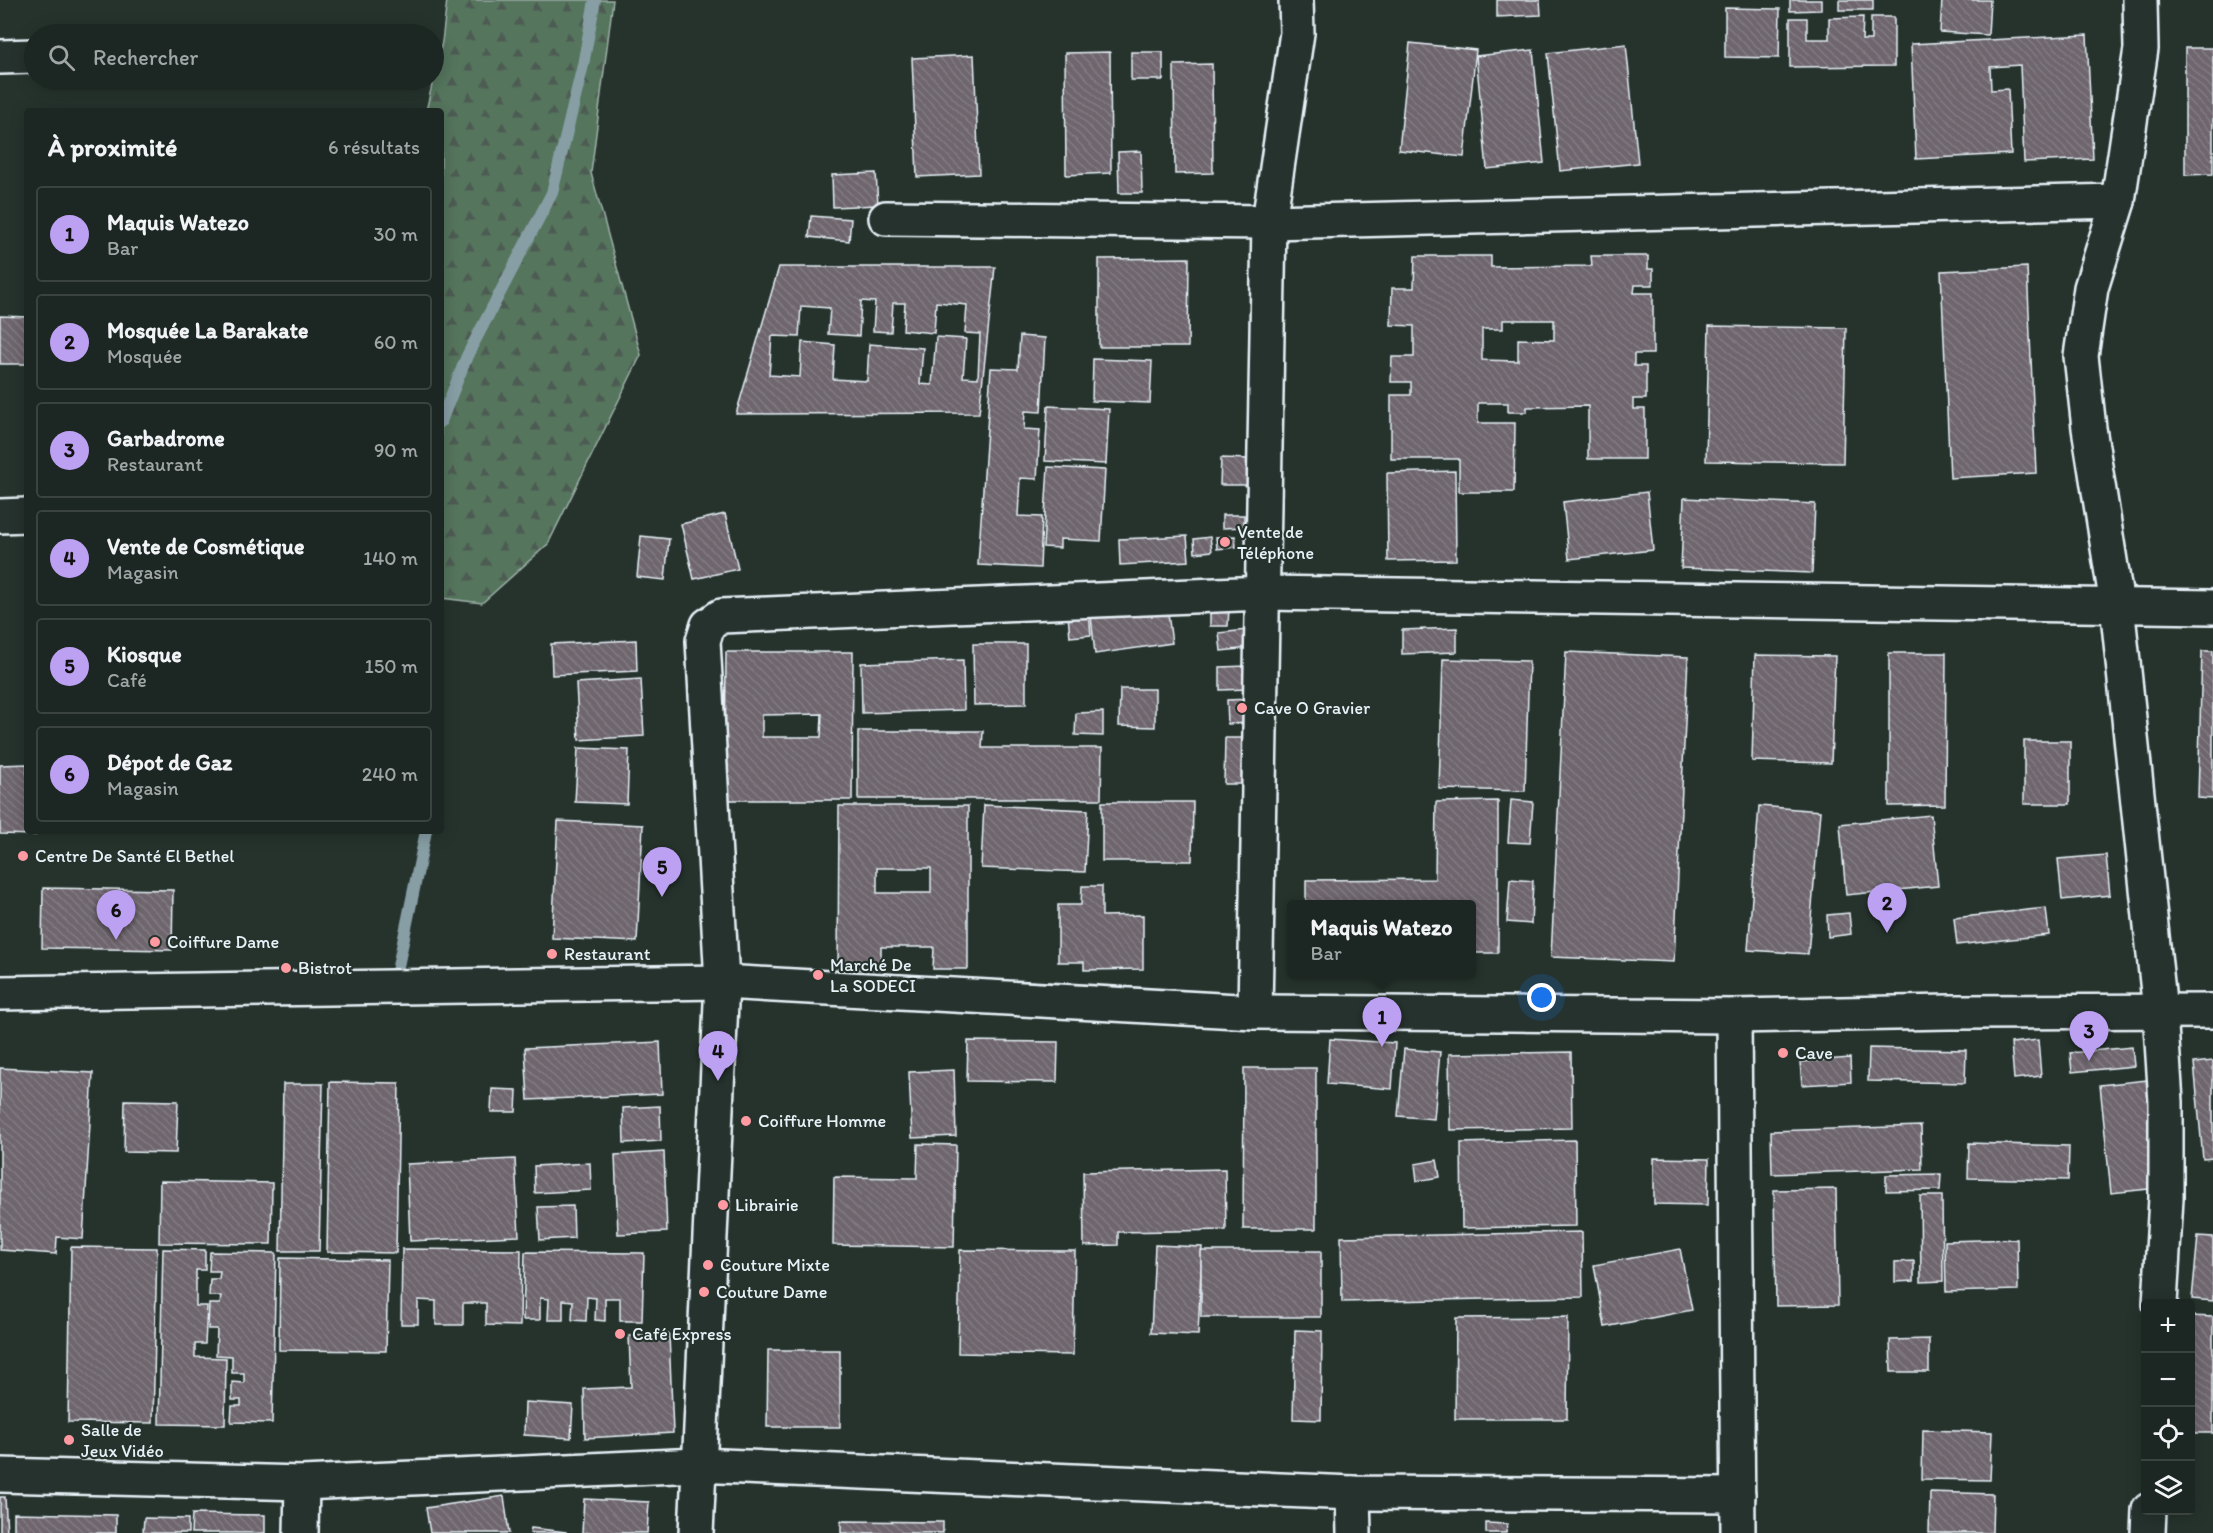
<!DOCTYPE html>
<html lang="fr">
<meta charset="utf-8">
<style>
:root{--surface:#1c2622;--page:#29322f;--text:#f1f3f6;--muted:#a0a5a5;--line:#3a4340;--accent:#bca0f2}
body{margin:0;font-family:Itim,sans-serif;background:var(--page);color:var(--text)}
.controls{position:absolute;right:18px;bottom:18px;display:grid;overflow:hidden;border-radius:6px;box-shadow:0 3px 15px #0003}
.controls button{width:54px;height:54px;display:grid;place-items:center;padding:0;border:0;border-bottom:2px solid var(--line);background:var(--surface);color:var(--text);font:30px sans-serif}
.you{position:absolute;left:1542px;top:998px;width:21px;height:21px;margin:-15px;border:4px solid #fff;border-radius:50%;background:#1a73e8;box-shadow:0 0 0 9px #1a73e833}
.badge{display:grid;place-items:center;width:39px;height:39px;border-radius:50%;background:var(--accent);color:#111;font-size:20px;font-weight:700}
.pin{position:absolute;translate:-50% -50px;filter:drop-shadow(0 2px 3px #0008)}
.pin::after{content:'';position:absolute;top:32px;width:21px;height:18px;background:inherit;clip-path:polygon(0 0,100% 0,50% 100%)}
.popup{position:absolute;left:1287px;top:900px;width:189px;height:78px;box-sizing:border-box;display:grid;place-content:center;border-radius:6px;background:var(--surface);filter:drop-shadow(0 2px 4px #0005);font-size:20px;white-space:nowrap;color:var(--muted)}
.popup b{font-size:22px;color:var(--text)}
.popup::after{content:'';position:absolute;left:50%;top:100%;margin-left:-12px;border:12px solid transparent;border-top-color:var(--surface)}
.list{margin:0;padding:0;list-style:none}
h2{display:flex;justify-content:space-between;align-items:center;height:78px;margin:0;padding:0 24px;font-size:26px}
h2 small{font-size:20px;font-weight:400;color:var(--muted)}
.list li{display:grid;grid-template-columns:39px 1fr auto;gap:18px;align-items:center;box-sizing:border-box;height:96px;margin:0 12px 12px;padding:0 12px;border:2px solid var(--line);border-radius:6px}
.list b{display:block;font-size:22px;white-space:nowrap}
.list p{margin:0;font-size:20px;white-space:nowrap;color:var(--muted)}
.list em{font-size:20px;font-style:normal;color:var(--muted)}
.icon{flex:none;width:33px;height:33px;fill:none;stroke:currentColor;stroke-width:2;stroke-linecap:round;stroke-linejoin:round}
.map{position:relative;flex:none;width:2213px;height:1533px;overflow:hidden}
.search{position:absolute;background:var(--surface);box-shadow:0 3px 15px #0003;left:24px;top:24px;width:420px;height:66px;display:flex;align-items:center;gap:15px;box-sizing:border-box;padding:0 21px;border-radius:33px;color:var(--muted);font-size:22px}
.panel{position:absolute;background:var(--surface);box-shadow:0 3px 15px #0003;left:24px;top:108px;width:420px;height:726px;border-radius:6px}
.map>svg:first-child{display:block}
.forest{fill:url(#forest-firs);stroke:#9eb2aa;stroke-width:1.5}
.lines{fill:none;stroke-linecap:round;stroke-linejoin:round}
.stream{stroke:#879ea5;stroke-width:12}
.building{fill:url(#building-back-hatch);stroke:#e8f1f8;stroke-width:1.5;fill-rule:evenodd}
.minor-casing{stroke:#e8f1f8;stroke-width:38}
.minor{stroke:#26332d;stroke-width:33}
.poi-dot{fill:#ff9aa2;stroke:#26332d;stroke-width:2}
.labels{text-anchor:middle;dominant-baseline:central;stroke-width:4.5;stroke-linejoin:round;paint-order:stroke}
.poi-label{font-size:18px;fill:#e8f1f8;stroke:#26332d;text-anchor:start}
</style>
<div class="map">
<svg width="2213" height="1533" viewBox="0 0 2213 1533">
<defs>
<pattern id="forest-firs" width="22" height="20" patternUnits="userSpaceOnUse" patternTransform="scale(1.5)"><rect width="22" height="20" fill="#55745d"/><path d="M5 1l3.5 6h-7zM16 11l3.5 6h-7z" fill="#4d5c53"/></pattern>
<pattern id="building-back-hatch" width="6" height="6" patternUnits="userSpaceOnUse" patternTransform="scale(1.5)"><rect width="6" height="6" fill="#6e656d"/><path d="M-1 5l2 2M0 0l6 6M5-1l2 2" fill="none" stroke="#837c83"/></pattern>
</defs>
<rect width="100%" height="100%" fill="#26332d"/>
<filter id="ink" filterUnits="userSpaceOnUse"><feTurbulence type="fractalNoise" baseFrequency=".0167" numOctaves="2"/><feDisplacementMap in="SourceGraphic" scale="12" xChannelSelector="R" yChannelSelector="G"/><feConvolveMatrix kernelMatrix="1 2 1 2 8 2 1 2 1" color-interpolation-filters="sRGB"/></filter>
<g filter="url(#ink)">
<polygon class="forest" points="447,0 613,0 591,173 641,355 548,544 482,603 441,598 441,111 426,111 442,42"/>
<g class="lines">
<g class="stream">
<polyline points="441,421 467,356 552,193 583,65 595,0"/>
<polyline points="396,976 426,831"/>
</g>
</g>
<g class="building">
<polygon points="1497,0 1540,0 1541,15 1497,17"/>
<polygon points="1790,0 1821,0 1821,10 1790,11"/>
<rect x="1839" y="0" width="34" height="10"/>
<polygon points="1942,0 1990,0 1988,35 1940,32"/>
<polygon points="1725,8 1780,9 1779,58 1725,57"/>
<polygon points="1863,17 1862,40 1871,40 1871,17 1894,17 1894,66 1790,67 1790,18 1807,18 1807,39 1829,39 1829,18"/>
<polygon points="2087,35 2093,159 2024,162 2020,65 1990,67 1991,90 2008,89 2011,154 1916,159 1911,44"/>
<polygon points="1410,43 1476,50 1464,157 1399,150"/>
<polygon points="1626,44 1638,163 1560,171 1548,53"/>
<polygon points="2185,48 2213,48 2213,174 2185,175"/>
<polygon points="1533,50 1544,163 1487,169 1476,56"/>
<polygon points="1110,52 1111,173 1066,175 1065,53"/>
<rect x="1131" y="52" width="32" height="28"/>
<polygon points="974,55 979,174 917,177 912,58"/>
<polygon points="1212,64 1213,173 1175,174 1174,65"/>
<polygon points="1141,151 1142,193 1119,193 1118,152"/>
<polygon points="876,173 878,205 833,207 832,175"/>
<polygon points="811,216 851,219 849,241 809,237"/>
<path d="M1415,256H1491V267L1592,266L1591,256H1648V269H1653V285H1635L1634,293H1653V354H1634V366H1646V399H1633V409H1645V459H1588V406L1527,407V412H1508V403H1478V423H1515L1514,492H1459V459H1391V395H1411V382H1391L1392,357H1414V326L1391,325L1392,288H1414ZM1503,320H1554V340L1518,339V361L1482,360V329H1503Z"/>
<polygon points="1189,258 1188,347 1099,347 1099,259"/>
<path d="M779,267H995L979,413L736,414ZM861,301L875,302L873,331L891,332L893,303H905L903,330L934,333L936,302L967,305L965,333L980,334L978,378L963,377L966,339L936,337L932,385L920,384L923,348L869,344L867,381L833,379L835,345L802,342L800,377L769,375L772,336L799,337L801,306L830,308L828,334L859,336Z"/>
<polygon points="2027,267 2036,473 1950,478 1941,271"/>
<polygon points="0,316 27,317 27,364 0,364"/>
<polygon points="1709,326 1846,328 1843,463 1706,461"/>
<polygon points="1020,336 1045,338 1041,412 1025,411 1024,429 1040,430 1037,479 1020,478 1018,516 1042,517 1040,568 978,565 991,368 1018,369"/>
<polygon points="1093,359 1152,361 1150,403 1092,401"/>
<polygon points="1048,406 1109,409 1106,464 1045,461"/>
<polygon points="1221,458 1248,459 1248,485 1220,485"/>
<polygon points="1048,467 1105,470 1101,541 1060,539 1060,548 1043,547"/>
<polygon points="1455,471 1456,560 1388,561 1387,473"/>
<polygon points="1647,492 1653,550 1569,559 1563,502"/>
<polygon points="1684,498 1815,504 1812,573 1681,568"/>
<polygon points="725,514 738,569 694,579 681,524"/>
<polygon points="1222,515 1244,515 1244,527 1222,528"/>
<polygon points="641,536 669,539 665,580 637,577"/>
<polygon points="1187,536 1189,561 1120,565 1119,539"/>
<polygon points="1235,536 1236,547 1217,549 1216,537"/>
<polygon points="1210,537 1212,551 1195,553 1194,539"/>
<polygon points="1167,606 1172,643 1095,654 1091,616"/>
<polygon points="1210,607 1229,608 1228,626 1210,626"/>
<polygon points="1089,613 1091,635 1070,637 1068,615"/>
<polygon points="1457,628 1457,652 1402,654 1402,630"/>
<polygon points="1247,630 1249,648 1221,651 1219,633"/>
<polygon points="636,640 637,671 552,675 551,644"/>
<polygon points="973,644 1026,644 1026,704 974,705"/>
<polygon points="2202,651 2213,651 2213,799 2198,798"/>
<path d="M726,652H853L852,800H725ZM822,714L821,737H762V715Z"/>
<polygon points="1566,652 1688,657 1674,962 1551,957"/>
<polygon points="1889,653 1946,653 1945,805 1889,806"/>
<polygon points="1755,655 1835,656 1831,763 1752,761"/>
<polygon points="1443,659 1529,661 1525,791 1439,789"/>
<polygon points="963,660 964,710 862,713 861,663"/>
<polygon points="1247,666 1247,689 1220,690 1220,667"/>
<polygon points="641,679 644,736 579,740 576,683"/>
<polygon points="1120,689 1155,689 1155,727 1119,726"/>
<polygon points="1251,699 1251,723 1228,724 1227,700"/>
<polygon points="1103,712 1103,736 1075,735 1076,713"/>
<polygon points="858,731 983,731 982,748 1102,748 1101,799 858,799"/>
<polygon points="1225,738 1251,738 1251,784 1224,784"/>
<rect x="2024" y="741" width="46" height="63"/>
<polygon points="578,748 629,750 627,804 575,802"/>
<polygon points="27,764 27,831 36,831 36,835 0,834 0,765"/>
<polygon points="1511,800 1533,802 1530,843 1508,842"/>
<polygon points="1498,801 1498,953 1472,953 1472,904 1306,904 1306,880 1435,879 1436,802"/>
<polygon points="1102,802 1193,802 1192,861 1102,861"/>
<polygon points="984,805 1088,810 1085,872 981,868"/>
<path d="M839,806H968V969H933L934,947H881V969H838ZM877,868H931V893H877Z"/>
<polygon points="1759,806 1820,811 1808,954 1748,950"/>
<polygon points="1931,815 1938,886 1846,895 1840,824"/>
<polygon points="558,821 643,825 637,942 552,938"/>
<polygon points="2106,855 2110,895 2062,900 2058,859"/>
<polygon points="1510,879 1533,881 1531,924 1507,922"/>
<polygon points="1082,886 1102,886 1102,916 1143,915 1143,969 1084,970 1084,962 1058,962 1058,905 1081,905"/>
<polygon points="43,888 173,890 172,950 42,948"/>
<polygon points="2046,908 2049,935 1957,945 1954,918"/>
<polygon points="1849,913 1851,934 1828,937 1827,915"/>
<polygon points="1330,1039 1395,1043 1392,1089 1327,1084"/>
<polygon points="2038,1040 2041,1076 2014,1079 2011,1043"/>
<polygon points="968,1041 1058,1042 1057,1082 967,1081"/>
<polygon points="660,1042 662,1094 528,1100 525,1048"/>
<polygon points="2132,1047 2134,1066 2072,1072 2070,1053"/>
<polygon points="1869,1048 1966,1050 1965,1083 1868,1081"/>
<polygon points="1404,1049 1440,1052 1434,1119 1398,1116"/>
<polygon points="1571,1052 1572,1128 1450,1130 1449,1054"/>
<polygon points="1850,1058 1851,1082 1802,1085 1800,1062"/>
<polygon points="2213,1061 2213,1158 2203,1159 2194,1063"/>
<polygon points="0,1068 93,1073 83,1239 57,1237 56,1254 0,1250"/>
<polygon points="1244,1068 1316,1068 1316,1229 1243,1229"/>
<polygon points="954,1070 956,1136 912,1138 909,1072"/>
<polygon points="2147,1080 2158,1188 2111,1193 2100,1085"/>
<polygon points="330,1082 399,1083 396,1253 327,1252"/>
<polygon points="283,1084 323,1084 319,1251 280,1251"/>
<polygon points="492,1089 517,1090 516,1112 491,1112"/>
<polygon points="125,1100 178,1101 176,1153 124,1152"/>
<polygon points="660,1106 661,1141 624,1143 623,1108"/>
<polygon points="1921,1126 1922,1169 1772,1174 1771,1131"/>
<polygon points="1575,1140 1576,1226 1462,1228 1461,1143"/>
<polygon points="1969,1143 2069,1146 2068,1180 1968,1178"/>
<polygon points="918,1144 956,1145 954,1247 833,1245 834,1177 917,1178"/>
<polygon points="664,1152 667,1232 618,1234 615,1155"/>
<polygon points="1654,1158 1709,1159 1708,1205 1654,1204"/>
<polygon points="515,1159 519,1236 410,1241 407,1164"/>
<polygon points="1437,1160 1440,1177 1417,1181 1415,1164"/>
<polygon points="590,1163 591,1190 535,1193 534,1166"/>
<polygon points="1225,1169 1226,1230 1118,1232 1118,1245 1084,1246 1083,1172"/>
<polygon points="1941,1174 1940,1190 1886,1191 1886,1175"/>
<polygon points="160,1181 272,1183 271,1244 159,1243"/>
<polygon points="1836,1189 1838,1305 1776,1306 1774,1190"/>
<polygon points="1920,1196 1942,1196 1943,1281 1921,1282"/>
<polygon points="573,1206 574,1238 540,1240 538,1207"/>
<polygon points="1582,1232 1583,1297 1342,1302 1341,1237"/>
<polygon points="2198,1236 2213,1237 2213,1301 2192,1299"/>
<polygon points="2017,1239 2018,1290 1946,1292 1945,1241"/>
<polygon points="1155,1245 1202,1247 1198,1335 1151,1333"/>
<polygon points="71,1247 157,1248 153,1423 68,1422"/>
<polygon points="163,1249 205,1250 205,1270 196,1270 196,1306 207,1306 205,1344 195,1344 195,1357 226,1358 225,1425 159,1424"/>
<polygon points="402,1249 521,1250 520,1326 486,1325 486,1303 463,1303 463,1325 436,1325 436,1301 418,1300 418,1324 401,1324"/>
<polygon points="1680,1249 1692,1310 1605,1327 1594,1265"/>
<polygon points="960,1250 1075,1251 1073,1355 958,1353"/>
<rect x="1201" y="1251" width="120" height="66"/>
<polygon points="210,1252 276,1253 272,1423 231,1422 232,1406 241,1406 241,1400 232,1400 232,1382 244,1383 244,1373 232,1373 232,1356 216,1355 217,1329 208,1329 209,1304 220,1304 221,1296 209,1296 210,1279 219,1279 220,1271 209,1271"/>
<polygon points="525,1252 644,1253 642,1321 620,1321 620,1298 605,1298 605,1321 595,1320 596,1298 587,1297 586,1321 572,1320 573,1301 563,1300 563,1320 548,1320 549,1299 540,1298 540,1320 523,1320"/>
<polygon points="280,1258 388,1260 386,1351 279,1350"/>
<polygon points="1914,1261 1914,1281 1895,1282 1895,1262"/>
<polygon points="2190,1316 2213,1317 2213,1433 2190,1433"/>
<polygon points="1568,1317 1567,1419 1455,1419 1456,1318"/>
<polygon points="1295,1330 1322,1331 1321,1420 1293,1419"/>
<polygon points="669,1334 673,1433 585,1438 584,1389 631,1387 629,1336"/>
<polygon points="1929,1339 1929,1372 1891,1372 1890,1340"/>
<polygon points="768,1350 840,1350 840,1427 767,1427"/>
<polygon points="525,1402 573,1405 571,1438 524,1435"/>
<polygon points="1923,1430 1992,1432 1990,1480 1922,1479"/>
<polygon points="1930,1492 1993,1494 1992,1533 1929,1533"/>
<polygon points="504,1496 509,1533 430,1533 426,1508"/>
<polygon points="0,1497 5,1497 7,1533 0,1533"/>
<polygon points="584,1499 649,1502 647,1533 582,1533"/>
<polygon points="14,1513 116,1515 116,1533 14,1533"/>
<polygon points="192,1514 265,1515 265,1533 191,1533"/>
<polygon points="144,1518 188,1519 188,1533 143,1533"/>
<polygon points="841,1521 943,1522 943,1533 841,1533"/>
<polygon points="1486,1523 1507,1524 1506,1533 1486,1533"/>
<polygon points="531,1528 566,1532 566,1533 530,1533"/>
</g>
<g class="lines">
<g class="minor-casing">
<g id="minor">
<polyline points="2140,0 2141,49 2118,201 2091,288 2081,356 2089,428 2117,605 2160,1011 2166,1102 2166,1198 2160,1304"/>
<polyline points="0,57 34,56"/>
<polyline points="886,218 1269,222 2118,201"/>
<polyline points="0,516 27,515"/>
<polyline points="0,993 722,982 1255,1012 1734,1016 1950,1012 2213,1011"/>
<polyline points="1255,1012 1269,222 1297,33 1296,0"/>
<polyline points="1734,1016 1738,1533"/>
<polyline points="0,1475 302,1483 698,1465 1353,1493 1738,1495"/>
<polyline points="1353,1493 1354,1533"/>
<polyline points="301,1533 302,1483"/>
<polyline points="696,1533 722,982 703,641 708,625 721,616 1263,593 2213,607"/>
<polyline points="2148,1533 2149,1510"/>
</g>
</g>
<use href="#minor" class="minor"/>
</g>
</g>
<g class="poi-dot">
<circle cx="1225" cy="542" r="6"/>
<circle cx="1242" cy="708" r="6"/>
<circle cx="23" cy="856" r="6"/>
<circle cx="155" cy="942" r="6"/>
<circle cx="552" cy="954" r="6"/>
<circle cx="286" cy="968" r="6"/>
<circle cx="818" cy="975" r="6"/>
<circle cx="1783" cy="1053" r="6"/>
<circle cx="746" cy="1121" r="6"/>
<circle cx="723" cy="1205" r="6"/>
<circle cx="708" cy="1265" r="6"/>
<circle cx="704" cy="1292" r="6"/>
<circle cx="620" cy="1334" r="6"/>
<circle cx="69" cy="1440" r="6"/>
</g>
<g class="labels">
<g class="poi-label">
<text x="1237" y="532">Vente de<tspan x="1237" dy="21">Téléphone</tspan></text>
<text x="1254" y="708">Cave O Gravier</text>
<text x="35" y="856">Centre De Santé El Bethel</text>
<text x="167" y="942">Coiffure Dame</text>
<text x="564" y="954">Restaurant</text>
<text x="830" y="965">Marché De<tspan x="830" dy="21">La SODECI</tspan></text>
<text x="298" y="968">Bistrot</text>
<text x="1795" y="1053">Cave</text>
<text x="758" y="1121">Coiffure Homme</text>
<text x="735" y="1205">Librairie</text>
<text x="720" y="1265">Couture Mixte</text>
<text x="716" y="1292">Couture Dame</text>
<text x="632" y="1334">Café Express</text>
<text x="81" y="1430">Salle de<tspan x="81" dy="21">Jeux Vidéo</tspan></text>
</g>
</g>
</svg>
<div class="controls">
<button>+</button>
<button>−</button>
<button><svg class="icon" aria-label="locate" viewBox="0 0 24 24"><circle cx="12" cy="12" r="6"/><path d="M12 2v4M12 18v4M2 12h4M18 12h4"/></svg></button>
<button><svg class="icon" aria-label="layers" viewBox="0 0 24 24"><path d="M12 4l9 5-9 5-9-5zM3 14l9 5 9-5"/></svg></button>
</div>
<div class="you"></div>
<div class="pin badge" style="left:1382px;top:1047px">1</div>
<div class="popup"><b>Maquis Watezo</b>Bar</div>
<div class="pin badge" style="left:1887px;top:933px">2</div>
<div class="pin badge" style="left:2089px;top:1061px">3</div>
<div class="pin badge" style="left:718px;top:1081px">4</div>
<div class="pin badge" style="left:662px;top:897px">5</div>
<div class="pin badge" style="left:116px;top:940px">6</div>
<div class="search"><svg class="icon" aria-label="search" viewBox="0 0 24 24"><circle cx="10" cy="10" r="6"/><path d="M15 15l6 6"/></svg>Rechercher</div>
<section class="panel">
<h2>À proximité<small>6 résultats</small></h2>
<ul class="list">
<li><span class="badge">1</span><div><b>Maquis Watezo</b><p>Bar</p></div><em>30 m</em></li>
<li><span class="badge">2</span><div><b>Mosquée La Barakate</b><p>Mosquée</p></div><em>60 m</em></li>
<li><span class="badge">3</span><div><b>Garbadrome</b><p>Restaurant</p></div><em>90 m</em></li>
<li><span class="badge">4</span><div><b>Vente de Cosmétique</b><p>Magasin</p></div><em>140 m</em></li>
<li><span class="badge">5</span><div><b>Kiosque</b><p>Café</p></div><em>150 m</em></li>
<li><span class="badge">6</span><div><b>Dépot de Gaz</b><p>Magasin</p></div><em>240 m</em></li>
</ul>
</section>
</div>
